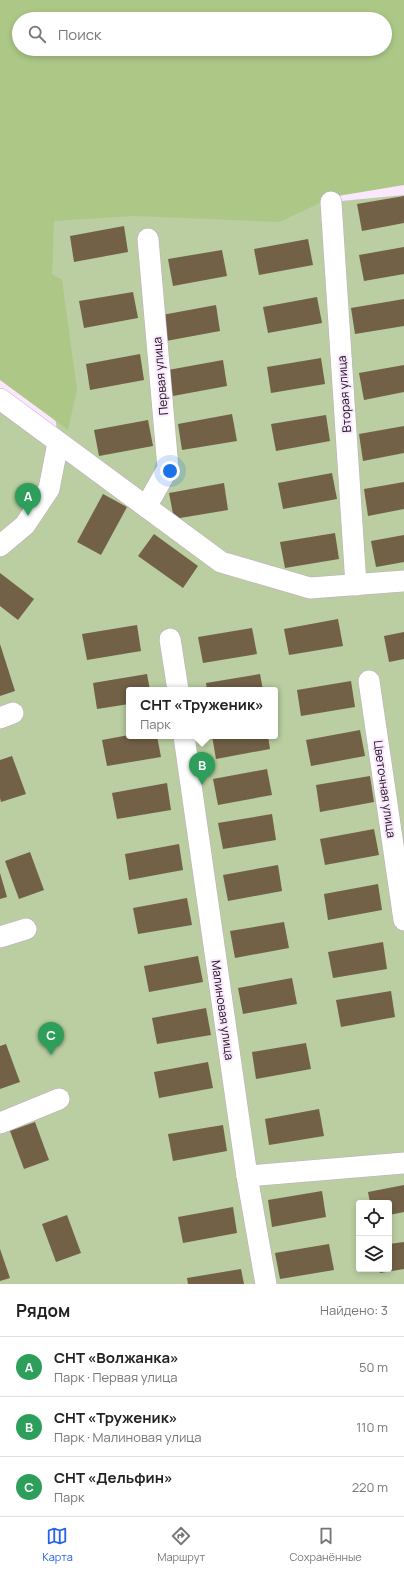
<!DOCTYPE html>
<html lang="ru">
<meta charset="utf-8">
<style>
:root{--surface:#fff;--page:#f6f6f6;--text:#222;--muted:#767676;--line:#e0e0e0;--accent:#2563eb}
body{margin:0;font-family:Manrope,sans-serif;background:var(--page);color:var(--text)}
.controls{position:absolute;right:12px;bottom:12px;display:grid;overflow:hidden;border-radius:4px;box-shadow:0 2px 6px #0003}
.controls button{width:36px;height:36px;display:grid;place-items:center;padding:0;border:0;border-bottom:1px solid var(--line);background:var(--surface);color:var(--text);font:20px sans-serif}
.you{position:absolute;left:170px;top:471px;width:14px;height:14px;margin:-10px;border:3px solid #fff;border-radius:50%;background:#1a73e8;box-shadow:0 0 0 6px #1a73e833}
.badge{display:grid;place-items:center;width:26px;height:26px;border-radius:50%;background:var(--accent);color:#fff;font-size:13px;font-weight:700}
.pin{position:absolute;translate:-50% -33px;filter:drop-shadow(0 1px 2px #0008)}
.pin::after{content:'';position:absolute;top:21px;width:14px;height:12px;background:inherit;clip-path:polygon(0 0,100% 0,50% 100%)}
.popup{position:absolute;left:126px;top:687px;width:152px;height:52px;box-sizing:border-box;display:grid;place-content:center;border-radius:4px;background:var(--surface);filter:drop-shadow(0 1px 3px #0005);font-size:13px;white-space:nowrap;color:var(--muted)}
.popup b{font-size:15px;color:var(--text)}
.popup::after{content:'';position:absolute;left:50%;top:100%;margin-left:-8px;border:8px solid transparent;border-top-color:var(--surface)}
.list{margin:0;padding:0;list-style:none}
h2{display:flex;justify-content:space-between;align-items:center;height:52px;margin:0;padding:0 16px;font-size:17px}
h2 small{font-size:13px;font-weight:400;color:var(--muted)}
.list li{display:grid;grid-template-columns:26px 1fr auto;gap:12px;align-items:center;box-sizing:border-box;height:60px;padding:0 16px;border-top:1px solid var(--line)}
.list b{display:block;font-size:15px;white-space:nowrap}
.list p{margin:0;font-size:13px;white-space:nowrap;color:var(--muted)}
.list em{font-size:13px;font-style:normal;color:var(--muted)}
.icon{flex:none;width:22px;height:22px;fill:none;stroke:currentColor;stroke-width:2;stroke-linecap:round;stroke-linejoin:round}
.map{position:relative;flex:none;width:404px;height:1284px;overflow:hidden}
.search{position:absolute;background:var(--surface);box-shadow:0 2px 6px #0003;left:12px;right:12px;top:12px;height:44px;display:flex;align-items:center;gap:10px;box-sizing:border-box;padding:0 14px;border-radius:22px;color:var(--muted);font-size:15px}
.sheet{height:232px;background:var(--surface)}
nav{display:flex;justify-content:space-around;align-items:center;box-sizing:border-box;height:56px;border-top:1px solid var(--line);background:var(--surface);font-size:11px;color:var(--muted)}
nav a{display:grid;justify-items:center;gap:2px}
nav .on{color:var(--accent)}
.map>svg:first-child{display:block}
.green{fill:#bacea1;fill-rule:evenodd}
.forest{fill:#adc886;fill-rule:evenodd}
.building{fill:#726047}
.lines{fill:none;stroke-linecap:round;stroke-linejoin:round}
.street-casing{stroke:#bfa9c3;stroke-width:22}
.street{stroke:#fff;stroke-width:21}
.labels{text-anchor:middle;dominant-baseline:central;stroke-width:4;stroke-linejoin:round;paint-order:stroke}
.street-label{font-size:12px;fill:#160e18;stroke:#fbe8fe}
</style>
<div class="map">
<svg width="404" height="1284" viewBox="0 0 404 1284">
<rect width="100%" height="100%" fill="#fbe8fe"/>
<path class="green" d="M29,175L331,202L404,195V1284H0V402L58,442ZM129,690H275V736H129ZM359,1203H389V1269H359Z"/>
<path class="forest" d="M0,0H404V185L332,197L280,222L134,216L54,221L52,274L62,280L77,389L68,430L0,380ZM19,19H385V49H19Z"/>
<g class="building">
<polygon points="404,196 404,223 362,231 357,204"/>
<polygon points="124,226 128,252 74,262 70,236"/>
<polygon points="308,239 313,265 259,275 254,249"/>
<polygon points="404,247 404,274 364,281 359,255"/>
<polygon points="222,250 227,276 173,286 168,259"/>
<polygon points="133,292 138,318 84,328 79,301"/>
<polygon points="317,297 322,323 268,333 263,307"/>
<polygon points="404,299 404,326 355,334 351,308"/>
<polygon points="216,305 220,331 166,341 162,315"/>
<polygon points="140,354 144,380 90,390 86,364"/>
<polygon points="321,358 325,384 271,393 267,367"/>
<polygon points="223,360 227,386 173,396 168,370"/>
<polygon points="404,365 404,392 364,400 359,373"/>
<polygon points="232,414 237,441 182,450 178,424"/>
<polygon points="326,415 330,441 276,451 271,424"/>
<polygon points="148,420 153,446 99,456 94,430"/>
<polygon points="404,426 404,453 363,461 359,434"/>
<polygon points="332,473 337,499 283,509 278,483"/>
<polygon points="404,482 404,509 368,516 364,489"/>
<polygon points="224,483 228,510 174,519 169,493"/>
<polygon points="103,494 127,507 101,555 77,542"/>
<polygon points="335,533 339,559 285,568 280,542"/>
<polygon points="154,534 198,566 183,588 138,556"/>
<polygon points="404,535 404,562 376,567 371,541"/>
<polygon points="0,573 34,599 18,620 0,606"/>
<polygon points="338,619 343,646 289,655 284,629"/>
<polygon points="137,625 141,651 87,660 82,634"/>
<polygon points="252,628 257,654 203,663 198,637"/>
<polygon points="404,632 404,659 389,662 384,636"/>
<polygon points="0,644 15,691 0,696"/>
<polygon points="147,674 150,690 129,690 129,704 97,709 93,683"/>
<polygon points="260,674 263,690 207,690 206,683"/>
<polygon points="351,681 355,707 301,716 297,690"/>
<polygon points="360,730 365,756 311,766 306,740"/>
<polygon points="129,735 157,736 161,757 107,766 102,740"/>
<polygon points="212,736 268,736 270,749 216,759"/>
<polygon points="12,756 26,794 1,802 0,798 0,760"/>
<polygon points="267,769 272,795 218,805 213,779"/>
<polygon points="370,776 374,802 320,812 316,785"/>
<polygon points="167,783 171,810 117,819 112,793"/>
<polygon points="272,814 276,840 223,849 218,823"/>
<polygon points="374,829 379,855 325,865 320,839"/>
<polygon points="179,844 183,870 129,880 125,854"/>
<polygon points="30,852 44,890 19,899 5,861"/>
<polygon points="278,865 282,891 228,901 223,875"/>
<polygon points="0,873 7,897 0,899"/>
<polygon points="378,884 382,910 328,920 324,894"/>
<polygon points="187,898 192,925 138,934 133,908"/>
<polygon points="284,922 289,948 235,958 230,931"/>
<polygon points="383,942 387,969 333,978 328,952"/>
<polygon points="198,956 203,982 149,992 144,966"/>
<polygon points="292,978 297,1004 243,1014 238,988"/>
<polygon points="391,991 395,1017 341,1027 336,1000"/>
<polygon points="206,1008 211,1035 157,1044 152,1018"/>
<polygon points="306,1043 311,1069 256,1079 252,1052"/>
<polygon points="6,1044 20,1082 0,1089 0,1046"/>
<polygon points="208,1062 213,1088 159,1098 154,1072"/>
<polygon points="319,1109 324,1136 269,1145 265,1119"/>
<polygon points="35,1122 49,1160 24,1169 10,1131"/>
<polygon points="223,1125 227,1151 173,1161 168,1134"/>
<polygon points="404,1185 404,1212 389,1215 389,1203 370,1203 368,1192"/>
<polygon points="322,1191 326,1217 272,1227 268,1200"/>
<polygon points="233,1207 237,1233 183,1243 178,1217"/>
<polygon points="67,1215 81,1253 56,1262 42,1224"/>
<polygon points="404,1242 404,1269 380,1273 379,1269 389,1269 389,1244"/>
<polygon points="329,1244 334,1270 280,1279 275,1253"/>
<polygon points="0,1249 10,1278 0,1281"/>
<polygon points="241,1269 244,1284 188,1284 187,1278"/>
</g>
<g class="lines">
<g class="street-casing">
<g id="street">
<polyline points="331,202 356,585"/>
<polyline points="0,399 221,562 310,588 404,581"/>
<polyline points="146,507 168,468 148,239"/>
<polyline points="0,546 25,525 49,489 58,443"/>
<polyline points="170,639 178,690"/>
<polyline points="369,681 404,920"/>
<polyline points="0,718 13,713"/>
<polyline points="184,736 247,1176 266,1284"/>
<polyline points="0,937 26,929"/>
<polyline points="0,1123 59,1099"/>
<polyline points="247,1176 404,1163"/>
</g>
</g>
<use href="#street" class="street"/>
</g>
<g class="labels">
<g class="street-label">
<text transform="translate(160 376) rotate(-95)">Первая улица</text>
<text transform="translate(344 394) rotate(-94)">Вторая улица</text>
<text transform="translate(385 789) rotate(82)">Цветочная улица</text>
<text transform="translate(223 1010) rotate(82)">Малиновая улица</text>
</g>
</g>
</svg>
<div class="controls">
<button><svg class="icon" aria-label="locate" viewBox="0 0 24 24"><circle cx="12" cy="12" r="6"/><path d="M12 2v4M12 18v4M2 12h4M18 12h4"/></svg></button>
<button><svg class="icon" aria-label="layers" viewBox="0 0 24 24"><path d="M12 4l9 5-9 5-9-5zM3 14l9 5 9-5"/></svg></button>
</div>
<div class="you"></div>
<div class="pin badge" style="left:28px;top:516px;background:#2e9e5b">A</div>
<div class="pin badge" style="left:202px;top:785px;background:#2e9e5b">B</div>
<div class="popup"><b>СНТ «Труженик»</b>Парк</div>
<div class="pin badge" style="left:51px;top:1055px;background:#2e9e5b">C</div>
<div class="search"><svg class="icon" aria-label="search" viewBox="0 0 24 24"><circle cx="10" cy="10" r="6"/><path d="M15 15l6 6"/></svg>Поиск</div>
</div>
<section class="sheet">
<h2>Рядом<small>Найдено: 3</small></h2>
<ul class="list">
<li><span class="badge" style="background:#2e9e5b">A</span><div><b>СНТ «Волжанка»</b><p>Парк · Первая улица</p></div><em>50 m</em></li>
<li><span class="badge" style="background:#2e9e5b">B</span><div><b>СНТ «Труженик»</b><p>Парк · Малиновая улица</p></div><em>110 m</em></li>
<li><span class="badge" style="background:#2e9e5b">C</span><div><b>СНТ «Дельфин»</b><p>Парк</p></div><em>220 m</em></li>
</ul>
</section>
<nav>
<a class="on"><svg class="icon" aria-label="map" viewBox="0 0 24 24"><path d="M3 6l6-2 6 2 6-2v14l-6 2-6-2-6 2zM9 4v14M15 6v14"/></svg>Карта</a>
<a><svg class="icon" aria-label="directions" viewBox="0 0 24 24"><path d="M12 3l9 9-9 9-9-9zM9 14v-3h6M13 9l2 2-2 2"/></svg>Маршрут</a>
<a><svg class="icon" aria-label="saved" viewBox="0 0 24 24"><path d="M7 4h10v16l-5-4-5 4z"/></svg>Сохранённые</a>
</nav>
